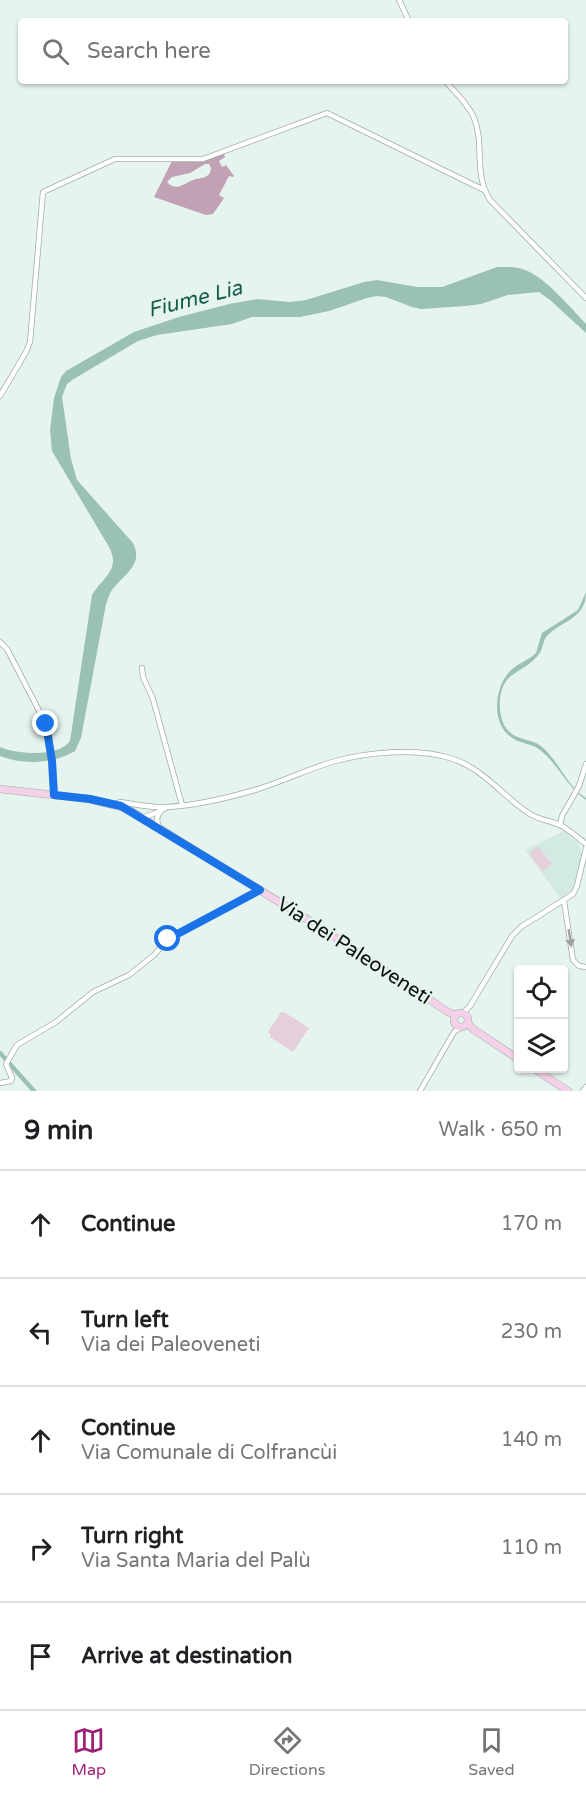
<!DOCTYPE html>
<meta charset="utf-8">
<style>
:root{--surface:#fff;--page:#f2f2f2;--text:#202124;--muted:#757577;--line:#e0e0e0;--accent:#9d2076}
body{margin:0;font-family:"Varela Round",sans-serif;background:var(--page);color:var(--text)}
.controls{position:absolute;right:18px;bottom:18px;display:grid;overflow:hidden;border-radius:6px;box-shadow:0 2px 4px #0004}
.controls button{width:54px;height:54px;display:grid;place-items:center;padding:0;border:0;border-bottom:2px solid var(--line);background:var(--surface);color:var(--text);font:30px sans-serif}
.stop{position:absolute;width:18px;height:18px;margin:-14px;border:4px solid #1a73e8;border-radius:50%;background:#fff}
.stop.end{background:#1a73e8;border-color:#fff;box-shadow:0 2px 6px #0008}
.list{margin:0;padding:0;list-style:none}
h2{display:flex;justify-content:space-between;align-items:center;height:78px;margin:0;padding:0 24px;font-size:26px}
h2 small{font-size:20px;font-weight:400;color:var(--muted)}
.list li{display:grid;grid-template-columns:39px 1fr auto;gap:18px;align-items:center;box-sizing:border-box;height:108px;padding:0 24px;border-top:2px solid var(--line)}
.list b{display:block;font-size:22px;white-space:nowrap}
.list p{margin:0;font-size:20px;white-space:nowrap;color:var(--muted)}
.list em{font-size:20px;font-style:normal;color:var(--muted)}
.icon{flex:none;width:33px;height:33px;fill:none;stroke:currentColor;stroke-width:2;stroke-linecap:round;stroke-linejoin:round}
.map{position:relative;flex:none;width:586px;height:1091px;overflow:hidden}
.search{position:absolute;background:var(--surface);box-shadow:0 2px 4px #0004;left:18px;right:18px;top:18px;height:66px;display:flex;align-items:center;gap:15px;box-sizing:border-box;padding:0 21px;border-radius:6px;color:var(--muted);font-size:22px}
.sheet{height:618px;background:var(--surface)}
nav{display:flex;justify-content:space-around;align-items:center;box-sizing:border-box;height:84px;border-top:2px solid var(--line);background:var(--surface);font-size:16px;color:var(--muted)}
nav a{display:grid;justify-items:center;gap:3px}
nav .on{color:var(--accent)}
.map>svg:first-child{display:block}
.built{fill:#d3eae2}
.green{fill:#e5cfdb}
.forest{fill:#c1a1b3;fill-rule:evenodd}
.water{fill:#9bc1b4}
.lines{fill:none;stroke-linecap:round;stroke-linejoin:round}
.canal{stroke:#9bc1b4;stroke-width:4.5}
.street-casing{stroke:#9fada8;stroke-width:6}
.secondary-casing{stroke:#9fada8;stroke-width:8}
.street{stroke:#fff;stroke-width:4.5}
.secondary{stroke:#f4d1e7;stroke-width:7}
.oneway{fill:#9ea09f}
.route{stroke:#1a73e8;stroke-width:8}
.labels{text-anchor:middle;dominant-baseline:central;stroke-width:4.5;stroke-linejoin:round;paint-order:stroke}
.street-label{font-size:20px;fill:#0c110f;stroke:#e6f4ef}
.water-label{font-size:21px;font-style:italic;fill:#155d4b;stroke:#e6f4ef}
</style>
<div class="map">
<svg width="586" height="1091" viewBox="0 0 586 1091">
<rect width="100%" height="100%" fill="#e6f4ef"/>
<polygon class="built" points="564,831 578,843 582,854 573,888 561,899 525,850"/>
<g class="green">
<polygon points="538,846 552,864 543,871 529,854"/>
<polygon points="281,1012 283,1013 284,1012 309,1028 293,1052 270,1037 271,1035 268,1032"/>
</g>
<path class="forest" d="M223,151L225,157L219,161L222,167L226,165L234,176L233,177L229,176L219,195L224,198L213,214L206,215L200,213L154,197L173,159H198ZM205,164H209L211,168C210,179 202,177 193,180C183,184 176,192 167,182L172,177L190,173Z"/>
<g class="water">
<path d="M497,267C506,267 517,266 525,270C544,276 572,309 586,324V333L550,300L539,292L508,295L481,304L466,306L421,309L412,307L386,297L377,296L367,298L329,311L300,317H252L232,324L157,335L138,341L72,380L67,384L62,397L71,459L77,480L133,543C144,565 124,574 112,590C109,594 108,599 106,604L81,738L75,751C53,764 23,765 0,756V747C16,754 58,758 70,741L92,595C103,577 121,570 109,547L52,451L50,430L54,398L61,377L66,371L134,332L179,317L229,304L257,299L290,302L306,300L364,282L377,280L417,287H442Z"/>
<path d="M586,592C586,618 564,620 549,634C542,640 544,647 539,654C533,663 519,670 511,676C497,687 497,714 506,728C515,741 530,738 541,746C559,761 566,785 586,798V800C567,787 558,764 540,750C532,743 519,744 511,737C491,723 494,688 510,671C518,663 529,660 536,653L542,633L578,610Z"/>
</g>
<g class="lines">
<polyline class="canal" points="0,1053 34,1091"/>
<g class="street-casing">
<g id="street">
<polyline points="399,0 409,21"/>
<path d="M445,81C455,92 468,104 474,118C485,145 473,173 490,200L586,298"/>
<polyline points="0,396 26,352 30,342 43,192 115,159 203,159 327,113 484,190"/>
<polyline points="0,642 7,649 46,724 52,761 54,795"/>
<polyline points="142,668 143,677 153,699 182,805"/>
<path d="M115,804L120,802C135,804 151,808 166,807C195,806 227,798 255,790C281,782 306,770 332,762C367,752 418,747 453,759C483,769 502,795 527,812C537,820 549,820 560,825C570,830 578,838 586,844"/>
<polyline points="141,818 153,814 166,808"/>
<polyline points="560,825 562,816 579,786 586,764"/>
<path d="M160,828C156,822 156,816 161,811"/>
<polyline points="564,901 573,960 579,966 586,967"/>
<polyline points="463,1013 470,1006 512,936 521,927 573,894 577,886 586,848"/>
<polyline points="0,1083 11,1081 12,1078 6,1064 17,1045 56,1022 93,992 129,975 154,955 168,939 260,890"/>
<polyline points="420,1091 454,1032 460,1028"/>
<polyline points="583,1091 586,1087"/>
</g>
</g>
<g class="secondary-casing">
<g id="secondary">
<polyline points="0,789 89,799 126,808 315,924 448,1012 456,1015"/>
<circle cx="461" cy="1020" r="7"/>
<polyline points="468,1023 473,1029 518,1059"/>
<polyline points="533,1068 568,1091"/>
</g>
</g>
<use href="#street" class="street"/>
<use href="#secondary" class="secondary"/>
</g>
<defs><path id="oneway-solid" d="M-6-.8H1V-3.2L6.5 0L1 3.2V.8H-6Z" transform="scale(1.5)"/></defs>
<use class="oneway" href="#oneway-solid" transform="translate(570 938) rotate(81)"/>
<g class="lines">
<polyline class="route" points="46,724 52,761 54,795 90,799 121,806 260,890 168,939"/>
</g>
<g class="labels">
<g class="street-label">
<text transform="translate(354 951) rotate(33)">Via dei Paleoveneti</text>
</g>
<g class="water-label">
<text transform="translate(195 299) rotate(-14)">Fiume Lia</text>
</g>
</g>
</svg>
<div class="controls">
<button><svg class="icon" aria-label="locate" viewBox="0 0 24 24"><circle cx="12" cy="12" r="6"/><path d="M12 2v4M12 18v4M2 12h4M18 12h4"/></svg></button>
<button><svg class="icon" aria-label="layers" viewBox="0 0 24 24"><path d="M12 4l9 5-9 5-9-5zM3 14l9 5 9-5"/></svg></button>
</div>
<div class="stop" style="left:168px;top:939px"></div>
<div class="stop end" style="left:46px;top:724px"></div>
<div class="search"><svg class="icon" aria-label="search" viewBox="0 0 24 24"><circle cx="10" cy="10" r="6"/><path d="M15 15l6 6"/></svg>Search here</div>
</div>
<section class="sheet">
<h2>9 min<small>Walk · 650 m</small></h2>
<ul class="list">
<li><svg class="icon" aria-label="ahead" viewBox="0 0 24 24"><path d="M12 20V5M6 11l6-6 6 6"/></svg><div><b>Continue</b></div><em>170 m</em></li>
<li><svg class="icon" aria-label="left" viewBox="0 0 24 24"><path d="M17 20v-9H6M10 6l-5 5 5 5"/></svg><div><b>Turn left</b><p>Via dei Paleoveneti</p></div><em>230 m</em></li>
<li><svg class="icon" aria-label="ahead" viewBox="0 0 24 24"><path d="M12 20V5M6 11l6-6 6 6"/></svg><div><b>Continue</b><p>Via Comunale di Colfrancùi</p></div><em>140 m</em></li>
<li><svg class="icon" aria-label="right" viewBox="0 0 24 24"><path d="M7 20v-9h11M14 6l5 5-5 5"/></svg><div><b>Turn right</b><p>Via Santa Maria del Palù</p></div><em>110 m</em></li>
<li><svg class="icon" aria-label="arrive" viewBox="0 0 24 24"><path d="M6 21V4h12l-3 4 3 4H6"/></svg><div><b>Arrive at destination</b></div></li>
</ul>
</section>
<nav>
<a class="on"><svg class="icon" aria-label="map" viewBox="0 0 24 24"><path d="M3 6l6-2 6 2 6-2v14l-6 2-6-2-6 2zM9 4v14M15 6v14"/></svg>Map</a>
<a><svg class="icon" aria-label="directions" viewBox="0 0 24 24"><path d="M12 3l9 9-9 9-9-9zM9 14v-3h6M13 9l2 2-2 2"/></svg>Directions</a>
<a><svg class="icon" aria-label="saved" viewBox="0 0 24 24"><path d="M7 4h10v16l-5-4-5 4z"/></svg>Saved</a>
</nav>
